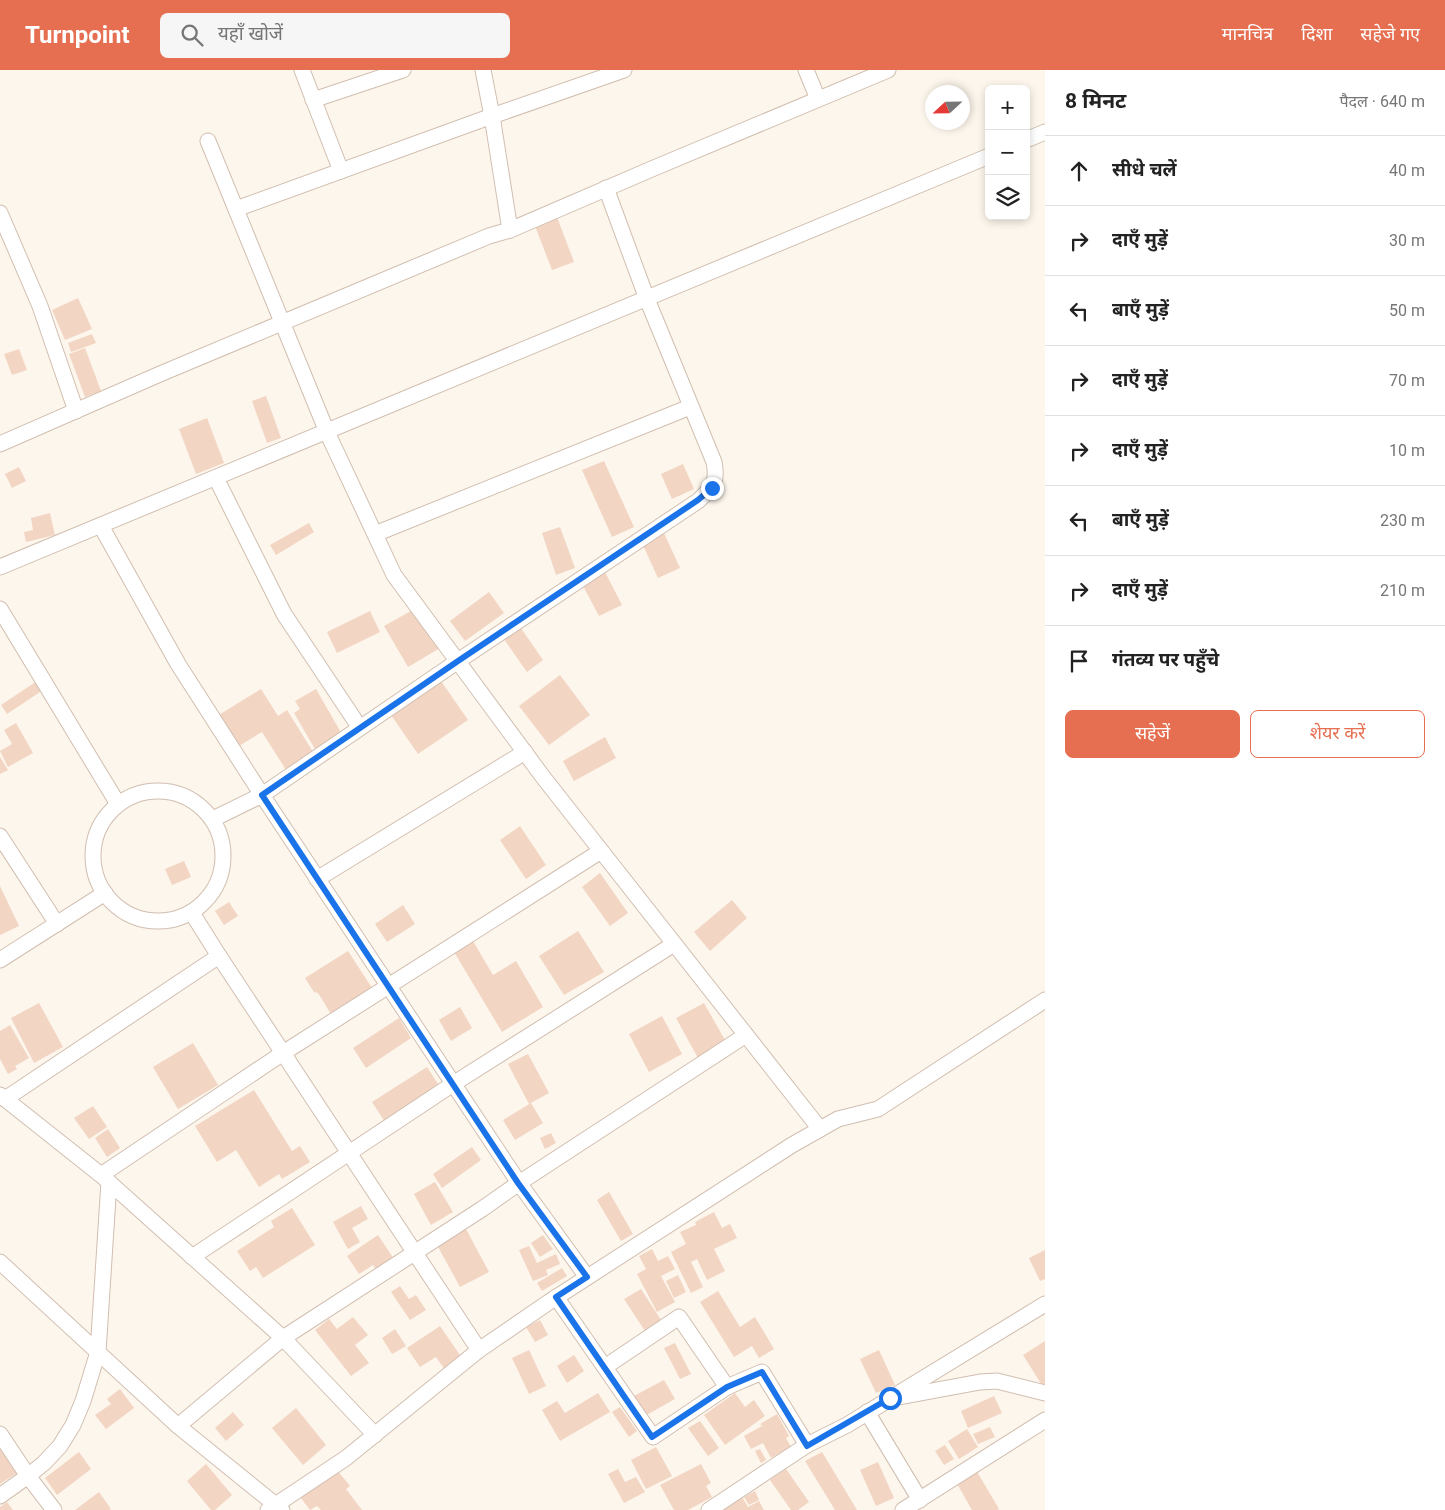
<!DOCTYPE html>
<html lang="hi">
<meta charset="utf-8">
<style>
:root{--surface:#fff;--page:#f6f6f6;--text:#222;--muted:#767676;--line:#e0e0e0;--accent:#e76f51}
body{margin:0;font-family:Roboto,"Noto Sans Devanagari",sans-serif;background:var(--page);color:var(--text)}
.controls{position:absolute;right:15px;top:15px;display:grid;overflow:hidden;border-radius:8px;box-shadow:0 2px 8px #0003}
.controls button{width:45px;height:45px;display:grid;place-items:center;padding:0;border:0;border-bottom:1px solid var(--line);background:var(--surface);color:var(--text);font:25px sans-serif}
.compass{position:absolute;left:925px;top:15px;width:45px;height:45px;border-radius:50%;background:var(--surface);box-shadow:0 2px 8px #0003;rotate:248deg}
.stop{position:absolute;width:15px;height:15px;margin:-11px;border:4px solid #1a73e8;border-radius:50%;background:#fff}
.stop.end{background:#1a73e8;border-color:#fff;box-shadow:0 1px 5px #0008}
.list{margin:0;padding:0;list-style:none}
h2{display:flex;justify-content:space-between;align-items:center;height:65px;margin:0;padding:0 20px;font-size:21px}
h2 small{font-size:16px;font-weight:400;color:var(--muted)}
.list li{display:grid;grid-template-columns:32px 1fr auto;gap:15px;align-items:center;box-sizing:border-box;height:70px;padding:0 20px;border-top:1px solid var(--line)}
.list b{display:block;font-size:19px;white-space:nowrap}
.list em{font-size:16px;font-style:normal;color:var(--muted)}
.actions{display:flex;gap:10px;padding:15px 20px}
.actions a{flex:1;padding:11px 0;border:1px solid var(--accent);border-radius:8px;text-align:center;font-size:18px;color:var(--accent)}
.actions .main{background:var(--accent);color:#fff}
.icon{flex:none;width:28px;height:28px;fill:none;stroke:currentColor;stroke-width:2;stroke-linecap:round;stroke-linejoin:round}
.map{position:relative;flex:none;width:1045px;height:1440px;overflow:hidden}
header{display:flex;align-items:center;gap:30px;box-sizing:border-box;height:70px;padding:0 25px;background:var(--accent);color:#fff}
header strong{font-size:24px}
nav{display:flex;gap:28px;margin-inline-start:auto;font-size:18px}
.search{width:350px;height:45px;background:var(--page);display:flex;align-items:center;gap:12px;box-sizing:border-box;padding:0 18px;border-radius:8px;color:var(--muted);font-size:19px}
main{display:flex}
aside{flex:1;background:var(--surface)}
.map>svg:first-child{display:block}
.building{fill:#f3d5c3}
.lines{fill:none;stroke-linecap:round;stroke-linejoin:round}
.minor-casing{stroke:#d1beb0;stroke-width:17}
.minor{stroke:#fff;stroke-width:15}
.route{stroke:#1a73e8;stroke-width:6}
</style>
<header>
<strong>Turnpoint</strong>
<div class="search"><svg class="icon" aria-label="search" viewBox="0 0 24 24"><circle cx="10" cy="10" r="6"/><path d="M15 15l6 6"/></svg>यहाँ खोजें</div>
<nav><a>मानचित्र</a><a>दिशा</a><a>सहेजे गए</a></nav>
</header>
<main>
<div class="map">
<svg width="1045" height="1440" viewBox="0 0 1045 1440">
<rect width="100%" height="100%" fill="#fdf6ec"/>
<g class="building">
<polygon points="557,147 574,192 552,200 535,156"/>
<polygon points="78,228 92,259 65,270 52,240"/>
<polygon points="92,264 96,273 71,282 68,273"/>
<polygon points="85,278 101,321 85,327 69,284"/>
<polygon points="19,279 27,300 12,305 4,284"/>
<polygon points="266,326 281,368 267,373 252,331"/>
<polygon points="207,348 224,393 196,404 179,359"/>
<polygon points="604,391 634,457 612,467 582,400"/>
<polygon points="683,394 694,419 672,429 661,404"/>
<polygon points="19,397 26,411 12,418 5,404"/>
<polygon points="50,443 55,465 26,472 24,462 33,460 31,448"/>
<polygon points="309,453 314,462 276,485 270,475"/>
<polygon points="560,457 575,498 556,505 542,463"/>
<polygon points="664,463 680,498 658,508 642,473"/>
<polygon points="605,502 622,535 599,546 582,514"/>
<polygon points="489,522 504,543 465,571 450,551"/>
<polygon points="416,538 440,578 408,597 384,556"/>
<polygon points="370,541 380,562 337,583 327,562"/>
<polygon points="518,554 543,590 527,602 501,565"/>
<polygon points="560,605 590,645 549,675 519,636"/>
<polygon points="40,609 46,618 7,644 1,635"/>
<polygon points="441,611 468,650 418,684 391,645"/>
<polygon points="261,619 278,646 287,640 315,685 288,703 262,662 234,679 214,648"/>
<polygon points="316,619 343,666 316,681 294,643 300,639 295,631"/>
<polygon points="16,653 33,683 8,697 0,681 12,674 4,660"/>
<polygon points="605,667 616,688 574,711 563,691"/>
<polygon points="0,687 8,700 0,704"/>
<polygon points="520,756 546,795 526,809 500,770"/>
<polygon points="184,791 191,807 172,815 165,799"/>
<polygon points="600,803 628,843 610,856 582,817"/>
<polygon points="0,816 19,856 0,865"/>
<polygon points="732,830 747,848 710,881 694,862"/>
<polygon points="229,832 238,846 224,855 215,841"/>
<polygon points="403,835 415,854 387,872 375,854"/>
<polygon points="578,861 604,902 564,925 539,886"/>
<polygon points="473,871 493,905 516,891 543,937 502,962 454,882"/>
<polygon points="348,881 372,918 331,944 318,923 314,922 305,908"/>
<polygon points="39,933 63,977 34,993 11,948"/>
<polygon points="704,933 726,972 698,988 676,948"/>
<polygon points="460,937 472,958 451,971 439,950"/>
<polygon points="662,946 682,984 649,1002 629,964"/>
<polygon points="399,948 411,968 366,998 353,978"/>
<polygon points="10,955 29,988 15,996 17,999 8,1004 0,989 0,961"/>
<polygon points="193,973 218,1015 178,1039 153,997"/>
<polygon points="528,984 549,1023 529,1034 508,994"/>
<polygon points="427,997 440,1017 385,1052 372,1032"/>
<polygon points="254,1020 292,1081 300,1076 310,1092 282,1109 279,1104 259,1117 236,1080 217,1092 195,1056"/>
<polygon points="531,1033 543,1053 515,1070 503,1050"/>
<polygon points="93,1036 107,1057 89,1069 74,1048"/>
<polygon points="108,1059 120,1078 107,1087 95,1068"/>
<polygon points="551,1063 556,1073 545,1079 540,1068"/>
<polygon points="472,1077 481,1090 442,1118 433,1104"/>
<polygon points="435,1112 453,1142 431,1155 414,1124"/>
<polygon points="609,1122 633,1164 621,1171 597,1130"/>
<polygon points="361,1136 368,1149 352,1158 360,1172 348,1179 333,1152"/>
<polygon points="292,1138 315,1175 263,1208 256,1197 250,1201 237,1181 274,1157 271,1151"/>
<polygon points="714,1142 722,1158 730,1154 737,1168 714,1179 725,1201 707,1210 697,1189 691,1192 703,1217 691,1223 671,1182 686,1174 680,1162 696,1155 695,1152"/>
<polygon points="466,1159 489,1202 460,1217 437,1175"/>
<polygon points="378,1165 396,1192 379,1203 373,1195 359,1204 347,1186"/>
<polygon points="543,1165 553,1179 540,1187 531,1173"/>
<polygon points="529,1176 537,1193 556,1184 560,1194 546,1200 548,1205 533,1211 519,1180"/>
<polygon points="652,1179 658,1191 668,1186 675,1199 661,1206 675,1232 657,1242 637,1204 646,1199 639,1186"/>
<polygon points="1045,1180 1045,1209 1040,1211 1029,1188"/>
<polygon points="562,1198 567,1206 542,1221 537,1213"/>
<polygon points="678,1205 686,1222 674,1228 666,1211"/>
<polygon points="400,1216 409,1229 416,1225 426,1240 410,1250 391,1222"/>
<polygon points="641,1219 663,1253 647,1264 624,1229"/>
<polygon points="718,1221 740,1257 755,1247 774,1279 759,1288 752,1276 734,1287 700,1232"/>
<polygon points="353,1247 368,1265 355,1275 369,1293 351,1306 315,1260 329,1249 337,1259"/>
<polygon points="540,1250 548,1265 535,1272 526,1257"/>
<polygon points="440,1256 462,1288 445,1300 436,1287 420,1297 407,1278"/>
<polygon points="395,1259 406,1276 392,1284 382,1268"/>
<polygon points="1045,1271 1045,1320 1023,1285"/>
<polygon points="675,1273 691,1304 680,1309 664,1278"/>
<polygon points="529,1280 546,1316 529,1324 512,1288"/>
<polygon points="879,1280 895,1315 876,1323 860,1289"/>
<polygon points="574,1285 584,1301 567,1313 557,1296"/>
<polygon points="664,1310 675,1329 643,1347 632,1327"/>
<polygon points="120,1319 134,1338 106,1359 95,1345 111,1334 107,1329"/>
<polygon points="598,1323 610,1342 560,1371 542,1340 557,1331 565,1343"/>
<polygon points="735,1323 745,1337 754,1330 765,1346 725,1375 704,1345"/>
<polygon points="994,1326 1002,1343 968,1358 961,1341"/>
<polygon points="620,1337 637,1361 629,1367 612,1342"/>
<polygon points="296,1338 326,1375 303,1395 272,1358"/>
<polygon points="233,1342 244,1355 226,1371 215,1358"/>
<polygon points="777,1344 789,1366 786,1368 791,1377 771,1388 763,1373 751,1379 744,1366 762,1356 760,1354"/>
<polygon points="700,1351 719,1378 708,1386 688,1358"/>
<polygon points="990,1357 995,1367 978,1374 973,1364"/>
<polygon points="967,1359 978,1377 959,1389 948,1371"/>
<polygon points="0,1372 20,1401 0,1414"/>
<polygon points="945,1375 954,1389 944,1395 935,1381"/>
<polygon points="656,1377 672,1406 646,1419 631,1390"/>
<polygon points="760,1379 766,1390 761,1393 755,1381"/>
<polygon points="79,1382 91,1399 57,1425 45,1408"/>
<polygon points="822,1382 857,1440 835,1440 805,1391"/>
<polygon points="878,1392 894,1428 876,1436 860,1400"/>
<polygon points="206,1394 232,1425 215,1440 211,1440 187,1411"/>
<polygon points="701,1394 711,1413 706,1416 712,1427 688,1440 674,1440 660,1415"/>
<polygon points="618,1399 625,1412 636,1407 645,1422 624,1433 608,1404"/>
<polygon points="786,1399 809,1432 798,1440 791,1440 770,1410"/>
<polygon points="337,1400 350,1416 346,1419 362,1440 321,1440 317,1436 310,1440 301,1428"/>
<polygon points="976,1400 999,1439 997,1440 972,1440 956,1412"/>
<polygon points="755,1421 759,1430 749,1435 744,1427"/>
<polygon points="99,1422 111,1439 109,1440 75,1440"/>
<polygon points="742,1427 748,1437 759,1431 764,1440 717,1440"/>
<polygon points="7,1432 13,1440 0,1440 0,1437"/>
</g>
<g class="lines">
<g class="minor-casing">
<g id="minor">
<polyline points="302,0 341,101"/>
<polyline points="483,0 492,46 510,160"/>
<polyline points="806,0 818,29"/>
<polyline points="313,30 403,0"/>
<polyline points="1026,70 1045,62"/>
<polyline points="208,71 327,362 394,505 543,707 820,1059"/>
<polyline points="236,139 492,46 624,0"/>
<polyline points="0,143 40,236 76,341"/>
<polyline points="0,374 160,304 489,166 510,160 654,98 888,0"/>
<polyline points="216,408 284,544 360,658"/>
<polyline points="101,456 178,594 262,725 519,1113 746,965"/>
<polyline points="375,464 690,337"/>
<polyline points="0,497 989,86"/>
<polyline points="0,539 118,734"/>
<circle cx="158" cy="786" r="65"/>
<path d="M213,749L262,725L458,591L698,431C713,417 718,412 714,392L647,229L606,118"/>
<polyline points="0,766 57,854"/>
<polyline points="317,809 525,682"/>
<polyline points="219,886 479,1280"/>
<polyline points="0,890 105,823"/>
<polyline points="0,1025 101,1105 283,1268 178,1356"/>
<polyline points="5,1029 219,886 192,843"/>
<polyline points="101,1105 283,983 601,781"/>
<polyline points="192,1187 453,1014 674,874"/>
<polyline points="0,1192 178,1356 282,1440"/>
<polyline points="556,1227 653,1367 727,1317 762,1302 807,1375"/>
<polyline points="605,1297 679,1247 727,1317"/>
<polyline points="899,1327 980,1312 997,1311 1045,1323"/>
<polyline points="867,1342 920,1430"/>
<polyline points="0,1364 28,1406 44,1393 60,1376 73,1355 83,1331 98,1282 109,1112"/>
<polyline points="375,1365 283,1268 482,1139 519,1113 587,1207"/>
<polyline points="0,1426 28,1406 54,1440"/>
<polyline points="268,1440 346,1388 479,1280 549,1232 792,1075 838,1049 878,1039 1045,930"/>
<polyline points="709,1440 807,1375 847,1355 1045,1234"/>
<polyline points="903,1440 1045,1350"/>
</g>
</g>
<use href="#minor" class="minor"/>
</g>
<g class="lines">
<polyline class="route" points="712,418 698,430 458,591 262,725 518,1113 587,1207 556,1227 652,1367 727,1317 762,1302 807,1376 890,1328"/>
</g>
</svg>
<div class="controls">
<button>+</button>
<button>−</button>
<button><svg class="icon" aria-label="layers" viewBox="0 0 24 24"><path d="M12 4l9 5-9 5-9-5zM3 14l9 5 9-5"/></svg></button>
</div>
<svg class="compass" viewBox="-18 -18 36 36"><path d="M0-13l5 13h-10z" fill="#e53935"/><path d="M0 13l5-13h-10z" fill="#767676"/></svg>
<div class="stop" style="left:890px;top:1328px"></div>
<div class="stop end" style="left:712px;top:418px"></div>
</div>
<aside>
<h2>8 मिनट<small>पैदल · 640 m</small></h2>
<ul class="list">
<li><svg class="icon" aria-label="ahead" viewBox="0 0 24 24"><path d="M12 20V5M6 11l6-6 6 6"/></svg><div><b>सीधे चलें</b></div><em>40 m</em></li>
<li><svg class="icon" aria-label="right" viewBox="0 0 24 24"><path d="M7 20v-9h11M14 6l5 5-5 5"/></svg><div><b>दाएँ मुड़ें</b></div><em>30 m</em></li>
<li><svg class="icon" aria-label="left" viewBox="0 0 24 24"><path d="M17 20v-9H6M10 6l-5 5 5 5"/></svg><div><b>बाएँ मुड़ें</b></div><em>50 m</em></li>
<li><svg class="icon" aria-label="right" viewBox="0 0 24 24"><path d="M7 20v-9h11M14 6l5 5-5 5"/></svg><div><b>दाएँ मुड़ें</b></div><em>70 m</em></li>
<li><svg class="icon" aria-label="right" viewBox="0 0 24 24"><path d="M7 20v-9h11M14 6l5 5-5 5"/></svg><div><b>दाएँ मुड़ें</b></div><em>10 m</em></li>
<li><svg class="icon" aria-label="left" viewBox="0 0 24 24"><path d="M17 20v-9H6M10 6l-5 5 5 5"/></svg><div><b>बाएँ मुड़ें</b></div><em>230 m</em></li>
<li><svg class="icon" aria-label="right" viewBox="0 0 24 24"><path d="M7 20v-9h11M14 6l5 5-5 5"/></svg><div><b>दाएँ मुड़ें</b></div><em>210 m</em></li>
<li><svg class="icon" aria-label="arrive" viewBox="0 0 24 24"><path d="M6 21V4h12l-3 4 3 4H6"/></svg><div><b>गंतव्य पर पहुँचे</b></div></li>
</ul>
<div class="actions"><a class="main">सहेजें</a><a>शेयर करें</a></div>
</aside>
</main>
